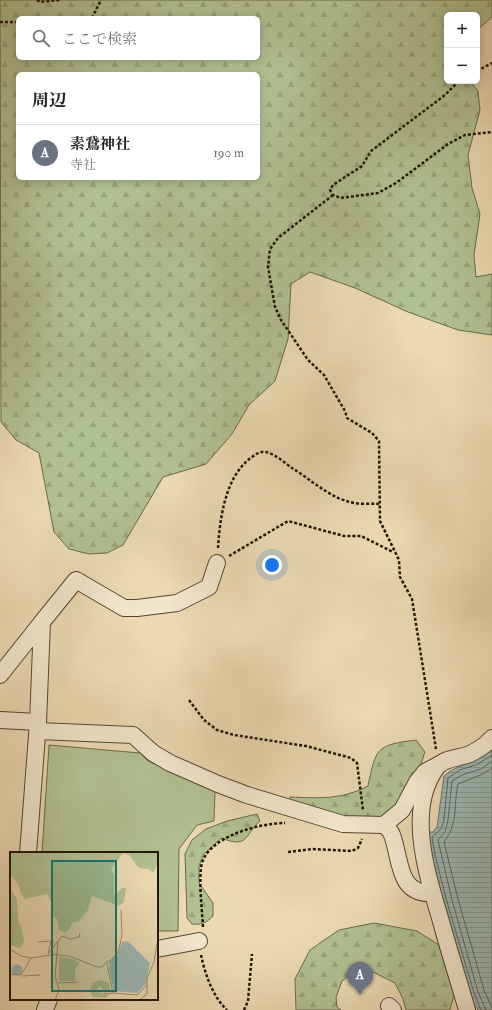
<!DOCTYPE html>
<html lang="ja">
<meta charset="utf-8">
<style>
:root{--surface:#fff;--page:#f2f2f2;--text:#202124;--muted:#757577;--line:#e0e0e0;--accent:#7c3aed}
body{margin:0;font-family:"IM FELL Double Pica","Noto Serif JP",serif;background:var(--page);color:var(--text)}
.controls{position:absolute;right:12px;top:12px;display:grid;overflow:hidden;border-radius:6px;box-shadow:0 2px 10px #0003}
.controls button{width:36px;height:36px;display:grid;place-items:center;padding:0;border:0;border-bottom:1px solid var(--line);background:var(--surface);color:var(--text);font:20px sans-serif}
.you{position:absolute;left:272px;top:565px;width:14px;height:14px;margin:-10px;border:3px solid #fff;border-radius:50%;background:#1a73e8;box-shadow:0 0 0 6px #1a73e833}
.badge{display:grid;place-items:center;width:26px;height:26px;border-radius:50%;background:var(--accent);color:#fff;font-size:13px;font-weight:700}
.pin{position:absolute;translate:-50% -33px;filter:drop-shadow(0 1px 2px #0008)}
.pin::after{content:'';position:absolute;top:21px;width:14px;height:12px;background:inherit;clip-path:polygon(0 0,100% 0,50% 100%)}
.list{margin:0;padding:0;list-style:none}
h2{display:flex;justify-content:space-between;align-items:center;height:52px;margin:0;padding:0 16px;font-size:17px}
h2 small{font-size:13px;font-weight:400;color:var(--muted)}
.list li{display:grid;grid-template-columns:26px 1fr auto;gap:12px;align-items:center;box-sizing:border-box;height:56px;padding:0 16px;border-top:1px solid var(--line)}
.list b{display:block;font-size:15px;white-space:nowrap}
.list p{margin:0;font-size:13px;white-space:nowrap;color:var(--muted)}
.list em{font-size:13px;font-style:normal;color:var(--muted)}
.icon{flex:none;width:22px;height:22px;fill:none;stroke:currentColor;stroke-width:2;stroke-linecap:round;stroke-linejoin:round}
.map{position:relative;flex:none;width:492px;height:1010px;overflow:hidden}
.search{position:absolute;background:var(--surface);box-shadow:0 2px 10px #0003;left:16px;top:16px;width:244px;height:44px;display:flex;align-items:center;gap:10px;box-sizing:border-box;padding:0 14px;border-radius:6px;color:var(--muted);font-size:15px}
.panel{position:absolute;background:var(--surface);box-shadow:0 2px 10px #0003;left:16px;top:72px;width:244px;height:108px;border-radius:6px}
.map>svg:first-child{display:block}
.forest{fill:url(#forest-firs);stroke:#6a6a4c;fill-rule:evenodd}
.park{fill:#b1c092;stroke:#6a6a4c}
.water{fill:url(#water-rules);stroke:#6b7770}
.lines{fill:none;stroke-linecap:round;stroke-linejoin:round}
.shore{stroke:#5f665e;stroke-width:1}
.minor-casing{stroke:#544631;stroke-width:18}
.path{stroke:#221506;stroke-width:2.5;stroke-dasharray:3 2;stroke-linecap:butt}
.minor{stroke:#f2e6cd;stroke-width:16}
.inset-road{fill:none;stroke:#9b8b6d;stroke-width:1}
.view{fill:#0f766e;fill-opacity:0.15;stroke:#0f766e;stroke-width:2}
.inset-edge{fill:none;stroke:#221506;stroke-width:2}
</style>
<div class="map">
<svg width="492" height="1010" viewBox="0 0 492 1010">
<defs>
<pattern id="forest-firs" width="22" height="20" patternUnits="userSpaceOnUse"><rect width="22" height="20" fill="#b1c092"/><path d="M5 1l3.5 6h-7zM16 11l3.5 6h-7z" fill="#98a47c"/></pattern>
<pattern id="water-rules" width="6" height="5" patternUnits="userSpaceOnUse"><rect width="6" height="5" fill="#9cb8b6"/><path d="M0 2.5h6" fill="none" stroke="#869d9b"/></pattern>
</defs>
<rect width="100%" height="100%" fill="#ebd9b2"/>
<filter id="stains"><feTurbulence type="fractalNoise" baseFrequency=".005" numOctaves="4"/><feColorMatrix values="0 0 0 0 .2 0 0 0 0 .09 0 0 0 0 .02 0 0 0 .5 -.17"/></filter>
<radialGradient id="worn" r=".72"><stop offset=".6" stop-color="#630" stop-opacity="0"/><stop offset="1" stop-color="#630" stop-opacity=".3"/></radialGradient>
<g class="forest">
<path d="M0,0H492V17L477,30V15H447V81H470L478,91L480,110L468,155L472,188L480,214L474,255L476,277L492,274V335L458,330L408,312L355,288L310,272L291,284L288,339L275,381L249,405L232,434L206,464L163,477L123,545L107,553L89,554L69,549L54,532L39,453L16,440L1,422ZM18,18H258V58H18ZM18,74H258V178H18Z"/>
<path d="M416,740L425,752L420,767L398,806L385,817L348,819L289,803L290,797C319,798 341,800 368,786C376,748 376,745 416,740Z"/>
<path d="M257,814L260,821C244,835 249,849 221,838L203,855L199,866V883L213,903V916C206,923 202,925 192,924L187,918L185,854L192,840L206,829L227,821Z"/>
<polygon points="374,923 417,931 439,945 454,995 450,1010 406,1010 403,999 395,983 369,970 352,973 342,981 336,997 337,1007 341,1010 296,1010 295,979 310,950 339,930"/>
</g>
<polygon class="park" points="49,745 140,753 148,761 215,791 214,821 197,825 179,849 178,931 157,931 157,853 42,853"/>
<path class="water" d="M492,749V1010H478C467,997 464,975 459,958C447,917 434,875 427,832H433L437,827L444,776C459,763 475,764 492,749Z"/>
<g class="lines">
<g class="shore">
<path d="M492,768L483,774L458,784C453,806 459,822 444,842L458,899L484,990L492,1008"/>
<polyline points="481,1010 474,993 447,902 435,855 432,837 441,829 444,820 448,778 460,770 478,764 492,755"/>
<polyline points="486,1010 478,992 452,900 438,840 445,832 448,820 452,781 462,775 481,769 492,761"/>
</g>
<g class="minor-casing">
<g id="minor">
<polyline points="0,675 42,622"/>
<polyline points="0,720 38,722 28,853"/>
<polyline points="38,722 42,622 76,580 124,608 137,608 177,603 209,587 217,563"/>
<polyline points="38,731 133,735 153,753 170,763 218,784 247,795 343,824 384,825 402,810 417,782 425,772 438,765"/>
<path d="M384,825C387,828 391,831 392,835C401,858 397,895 432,893"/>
<polyline points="157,949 199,941"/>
<polyline points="389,1006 393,1010"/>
<polyline points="45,1010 49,999"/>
<path d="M467,1010C459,982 450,954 442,925C429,879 404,811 437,767C444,758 460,758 470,754C478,750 486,745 492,738"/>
</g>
</g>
<g class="path">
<polyline points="37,0 40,2 60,0"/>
<polyline points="92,18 101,0"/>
<polyline points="0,22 18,22"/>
<polyline points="477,71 492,63"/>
<polyline points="459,81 445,95 371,151 362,166 333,185 330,190 333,195 341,198 378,193 396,183 448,144 465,135 492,132"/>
<polyline points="333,195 278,238 270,249 268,267 275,307 281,320 308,360 324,375 345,411 347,418 372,433 379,441 380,521 399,560 400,577 412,599 436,749"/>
<path d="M218,548C220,518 225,476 252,457C256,454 260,451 266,452C275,454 285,463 292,468C310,479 329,497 350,502C359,505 371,503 380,504"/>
<polyline points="229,556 288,521 344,536 361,536 393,552"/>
<polyline points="189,700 204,720 217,730 234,735 306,746 351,758 357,763 363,810"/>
<polyline points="288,852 313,849 352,851 358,848 362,839"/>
<path d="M203,927C202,908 199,887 201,868C204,837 260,823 285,823"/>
<path d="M201,955C205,974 213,997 227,1010"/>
<polyline points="244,1010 248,1001 252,954"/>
</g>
<use href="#minor" class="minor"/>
</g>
<g transform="translate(10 852)">
<rect width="148" height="148" fill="#ebd9b2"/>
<path d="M0,0H98L100,2L102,0H148V11L143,21L139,17L129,16L119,3L113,1L101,17L104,23V44L112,36H116L114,50L109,54L82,44L78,58L69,69L63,70L58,79L54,80L49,78L47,67L42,63V52L37,42L15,47L11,41L8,32L0,22ZM0,37L7,47L8,69L12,77L14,90L10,96L0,93ZM91,128L99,131L100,139L96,141L90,134L86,139L98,143L96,146L83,145L80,140L82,131Z" fill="#b1c092"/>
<path d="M49,105L60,106L70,111L65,118V129H49Z" fill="#b1c092"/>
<path d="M118,89L140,111L136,132L127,141L104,139L99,116L100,109L108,103L112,90ZM1.5 118a5.5 5.5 0 1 1 11 0a5.5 5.5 0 1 1-11 0Z" fill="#9cb8b6"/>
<path class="inset-road" d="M111,58L112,84L108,101L97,112L103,141L127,143L137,133M28,90L41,89L38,102M0,97L11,104L21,106L47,102L45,124L49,138L45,148M38,102L47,90M47,102L48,89L52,84L60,87L69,85L70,81M47,103L59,104L87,115H92L98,108M0,122L11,123L21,106M12,124L30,123M48,131L68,130M92,139L96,142L103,141M130,148L137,142V126L144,110L148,86"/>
<path class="view" d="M42,9H106V139H42Z"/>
<rect width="148" height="148" class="inset-edge"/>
</g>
<rect width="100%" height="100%" filter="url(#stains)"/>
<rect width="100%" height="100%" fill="url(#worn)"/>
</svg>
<div class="controls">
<button>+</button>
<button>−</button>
</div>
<div class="you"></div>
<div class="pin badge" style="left:360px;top:995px;background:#6b7280">A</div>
<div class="search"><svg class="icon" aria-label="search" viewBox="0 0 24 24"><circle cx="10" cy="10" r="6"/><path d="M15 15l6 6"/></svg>ここで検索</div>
<section class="panel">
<h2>周辺<small></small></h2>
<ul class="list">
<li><span class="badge" style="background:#6b7280">A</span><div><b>素鵞神社</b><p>寺社</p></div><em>190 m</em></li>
</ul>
</section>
</div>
